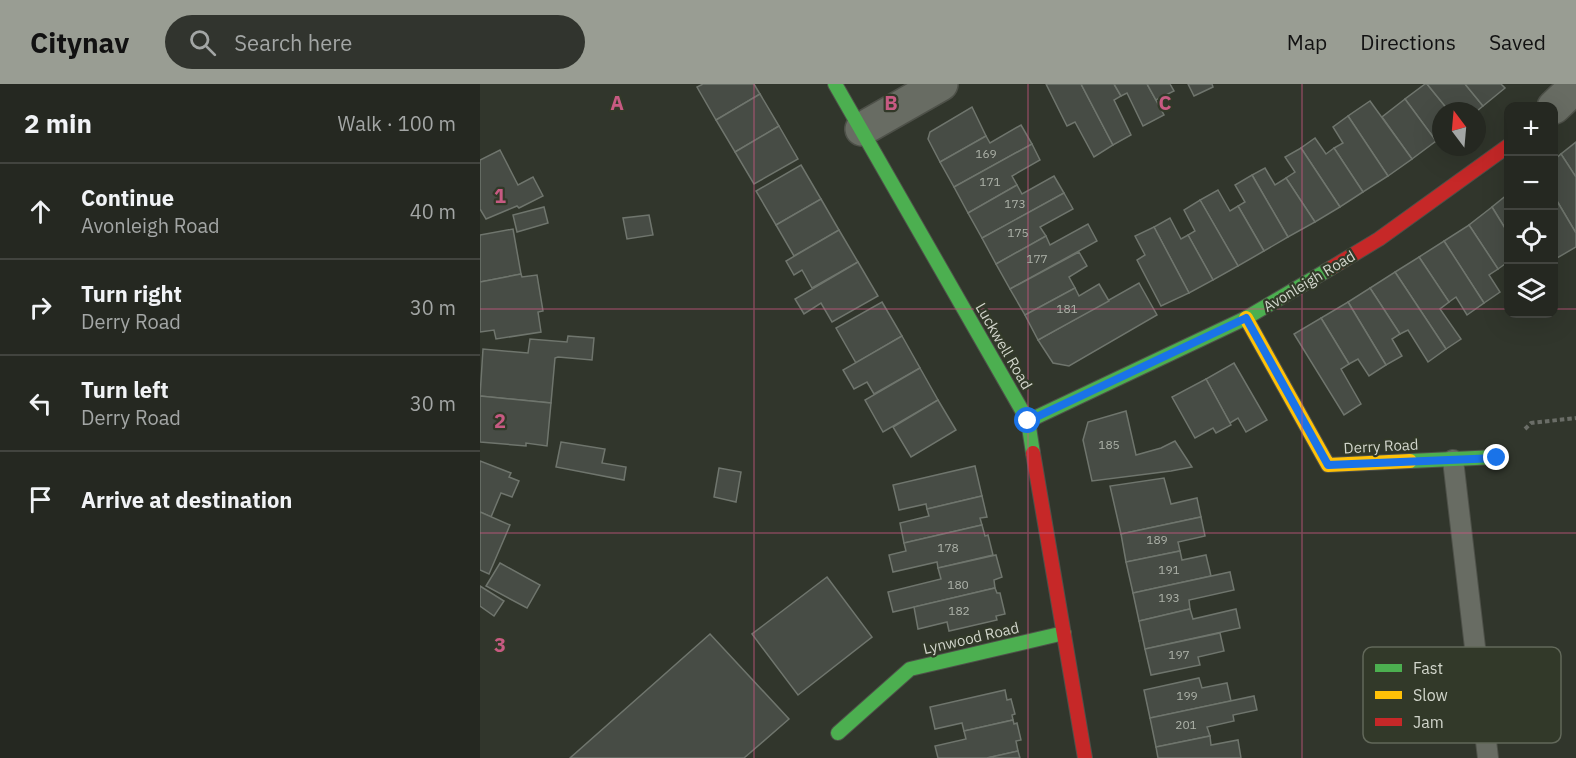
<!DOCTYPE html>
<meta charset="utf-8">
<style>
:root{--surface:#252821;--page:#31342e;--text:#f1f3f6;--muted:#a3a6a5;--line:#42443f;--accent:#999d93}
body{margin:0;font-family:"IBM Plex Sans",sans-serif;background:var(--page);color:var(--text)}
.controls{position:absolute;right:18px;top:18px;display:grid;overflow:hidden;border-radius:12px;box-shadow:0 6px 24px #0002}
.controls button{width:54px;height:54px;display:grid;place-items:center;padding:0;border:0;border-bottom:2px solid var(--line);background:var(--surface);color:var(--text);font:30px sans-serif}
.compass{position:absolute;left:952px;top:18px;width:54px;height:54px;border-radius:50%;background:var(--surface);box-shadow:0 6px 24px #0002;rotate:344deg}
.stop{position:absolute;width:18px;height:18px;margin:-14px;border:4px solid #1a73e8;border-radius:50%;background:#fff}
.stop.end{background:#1a73e8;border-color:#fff;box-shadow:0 2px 6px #0008}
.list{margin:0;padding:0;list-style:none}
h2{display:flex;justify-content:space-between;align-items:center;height:78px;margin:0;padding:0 24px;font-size:26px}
h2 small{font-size:20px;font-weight:400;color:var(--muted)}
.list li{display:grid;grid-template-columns:39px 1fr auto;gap:18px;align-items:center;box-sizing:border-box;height:96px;padding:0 24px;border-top:2px solid var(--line)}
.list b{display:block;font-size:22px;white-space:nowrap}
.list p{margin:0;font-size:20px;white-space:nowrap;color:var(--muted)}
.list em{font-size:20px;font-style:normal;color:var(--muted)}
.icon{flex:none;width:33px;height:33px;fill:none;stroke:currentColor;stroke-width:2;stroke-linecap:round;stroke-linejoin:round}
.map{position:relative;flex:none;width:1096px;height:674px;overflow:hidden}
header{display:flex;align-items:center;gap:36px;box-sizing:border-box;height:84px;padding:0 30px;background:var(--accent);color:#111}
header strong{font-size:28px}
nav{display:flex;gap:33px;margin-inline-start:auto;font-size:21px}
.search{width:420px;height:54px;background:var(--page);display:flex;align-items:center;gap:15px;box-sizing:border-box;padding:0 21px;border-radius:33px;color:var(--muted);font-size:22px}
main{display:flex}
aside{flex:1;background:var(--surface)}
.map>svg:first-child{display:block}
.building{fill:#474c45;stroke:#6f756d;stroke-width:1.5}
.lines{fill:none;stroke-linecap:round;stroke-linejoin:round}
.lane-casing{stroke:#4e5149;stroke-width:22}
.street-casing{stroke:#4e5149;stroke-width:36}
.fast-casing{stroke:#4e5149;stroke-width:16}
.slow-casing{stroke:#4e5149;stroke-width:16}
.jam-casing{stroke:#4e5149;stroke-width:16}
.path{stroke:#6a6d67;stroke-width:4;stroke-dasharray:4.5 3;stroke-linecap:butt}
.lane{stroke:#686c63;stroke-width:20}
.street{stroke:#686c63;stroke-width:33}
.fast{stroke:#4caf50;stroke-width:14}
.slow{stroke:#ffc107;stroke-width:14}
.jam{stroke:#c62828;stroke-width:14}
.route{stroke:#1a73e8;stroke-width:8}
.grid{fill:none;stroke:#c75a82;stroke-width:1.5;stroke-opacity:0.55}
.labels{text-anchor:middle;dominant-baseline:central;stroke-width:4.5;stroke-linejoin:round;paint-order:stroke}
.number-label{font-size:12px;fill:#aeb3aa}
.street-label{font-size:15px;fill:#d1d5cb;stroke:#323929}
.key{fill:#323929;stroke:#62685a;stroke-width:1.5}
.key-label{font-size:16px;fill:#d1d5cb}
.grid-label{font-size:20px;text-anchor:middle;font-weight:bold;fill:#c75a82;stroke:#323929;stroke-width:4.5;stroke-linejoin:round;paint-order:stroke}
</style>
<header>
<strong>Citynav</strong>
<div class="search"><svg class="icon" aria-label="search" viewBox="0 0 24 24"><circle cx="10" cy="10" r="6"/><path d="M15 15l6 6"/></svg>Search here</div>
<nav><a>Map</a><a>Directions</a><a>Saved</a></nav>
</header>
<main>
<aside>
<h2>2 min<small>Walk · 100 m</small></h2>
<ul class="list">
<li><svg class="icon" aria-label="ahead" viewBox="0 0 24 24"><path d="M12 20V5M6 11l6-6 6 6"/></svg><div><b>Continue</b><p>Avonleigh Road</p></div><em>40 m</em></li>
<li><svg class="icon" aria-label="right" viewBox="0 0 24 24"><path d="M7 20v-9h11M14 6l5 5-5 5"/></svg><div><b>Turn right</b><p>Derry Road</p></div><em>30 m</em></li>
<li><svg class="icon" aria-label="left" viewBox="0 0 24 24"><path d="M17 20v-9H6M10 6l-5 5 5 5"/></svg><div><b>Turn left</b><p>Derry Road</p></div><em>30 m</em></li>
<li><svg class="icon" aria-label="arrive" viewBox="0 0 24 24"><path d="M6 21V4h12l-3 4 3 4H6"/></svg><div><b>Arrive at destination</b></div></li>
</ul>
</aside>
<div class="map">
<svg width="1096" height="674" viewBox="0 0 1096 674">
<rect width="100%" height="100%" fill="#31362c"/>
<g class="building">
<polygon points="223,0 274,0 280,10 236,36 217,3"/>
<polygon points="566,0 601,0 633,61 614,73 595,38 587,42"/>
<polygon points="601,0 634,0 641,12 634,16 651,51 633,61"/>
<polygon points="634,0 667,0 684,31 663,42 647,9 641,12"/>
<polygon points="667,0 690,0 694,7 676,16"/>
<polygon points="708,0 732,0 733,3 714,12"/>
<polygon points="945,0 947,0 969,27 961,27 961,53 956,57 925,15"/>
<polygon points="947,0 985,0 1003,22 997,27 969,27"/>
<polygon points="985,0 1021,0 1025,4 1003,22"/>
<polygon points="280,10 299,42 255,68 236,36"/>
<polygon points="925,15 956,57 932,75 902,33"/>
<polygon points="890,17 932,75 908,92 868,32"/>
<polygon points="492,23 506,52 460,78 448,55 450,48"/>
<polygon points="868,32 908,92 883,108 854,64 863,59 853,43"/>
<polygon points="541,41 552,60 474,103 460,78 506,52 510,59"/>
<polygon points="299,42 318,75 274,100 255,68"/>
<polygon points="835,54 846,70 854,64 883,108 860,123 821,64"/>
<polygon points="1096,58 1096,93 1081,70"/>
<polygon points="552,60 560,76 532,92 537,101 488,129 474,103"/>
<polygon points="821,64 860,123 835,138 806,94 815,88 805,73"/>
<polygon points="20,66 38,101 53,93 63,112 39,124 37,122 6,135 0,125 0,76"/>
<polygon points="1081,70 1096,93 1096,149 1074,112 1074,76"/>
<polygon points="321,81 341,115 296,141 276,107"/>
<polygon points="785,84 795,101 806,94 835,138 808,153 772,91"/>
<polygon points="772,91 808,153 784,167 758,122 765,118 755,101"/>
<polygon points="574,92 584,109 502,154 488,129 537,101 542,110"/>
<polygon points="738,106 750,127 758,122 784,167 758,182 720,116"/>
<polygon points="584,109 593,125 560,143 566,152 516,180 502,154"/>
<polygon points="1028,110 1028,149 1012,123"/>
<polygon points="1074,112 1096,149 1096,163 1077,174 1074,169"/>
<polygon points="341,115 359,146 314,172 296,141"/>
<polygon points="720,116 758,182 733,196 708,151 715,147 704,126"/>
<polygon points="64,123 68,139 37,148 33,131"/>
<polygon points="1012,123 1028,149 1028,186 1025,180 1018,185 989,141"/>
<polygon points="169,131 173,151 147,155 143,134"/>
<polygon points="690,134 701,155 708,151 733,196 709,209 674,143"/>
<polygon points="608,140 617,157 530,205 516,180 566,152 570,161"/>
<polygon points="989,141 1018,185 1009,191 1020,208 1004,219 964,157"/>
<polygon points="674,143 709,209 681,222 657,176 665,171 655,152"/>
<polygon points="33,145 41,190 0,198 0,151"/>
<polygon points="359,146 378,178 332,204 322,186 314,191 306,177"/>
<polygon points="964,157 1004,219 987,231 976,213 969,218 939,173"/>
<polygon points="599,168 607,182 589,193 595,204 545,231 530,205"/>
<polygon points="939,173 969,218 960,225 981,255 966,265 915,188"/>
<polygon points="378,178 398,212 352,238 341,219 324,230 315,215"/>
<polygon points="915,188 966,265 948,278 928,246 920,250 890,204"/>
<polygon points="41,190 42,193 57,191 63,227 58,228 61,248 16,255 14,246 0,248 0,198"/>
<polygon points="659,199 677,231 589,282 573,279 558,256"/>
<polygon points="619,200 629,217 558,256 545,231 595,204 599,212"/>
<polygon points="890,204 920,250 912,255 922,272 906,281 868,218"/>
<polygon points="402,218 422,252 376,279 356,244"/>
<polygon points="868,218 906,281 889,292 878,275 869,280 841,234"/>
<polygon points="841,234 869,280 861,285 881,320 864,331 814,250"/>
<polygon points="88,252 114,254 112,276 78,273 75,274 71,319 0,312 3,265 48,269 50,255 87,258"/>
<polygon points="422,252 440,284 394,310 387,298 374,305 363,286"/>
<polygon points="754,279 787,336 766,348 758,334 750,339 726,295"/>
<polygon points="440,284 458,316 403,348 385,316"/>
<polygon points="726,295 751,341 736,349 733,344 715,354 692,313"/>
<polygon points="0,312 71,319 67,362 46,359 46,362 0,358"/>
<polygon points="458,316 476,346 431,373 413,343"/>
<polygon points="646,327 656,371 681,364 695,357 712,383 691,387 612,397 603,356 608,338"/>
<polygon points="81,358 125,365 122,379 146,383 144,396 76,383"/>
<polygon points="0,377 31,389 29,393 39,397 32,413 21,409 11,433 0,428"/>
<polygon points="495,382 502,412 447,425 446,420 419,426 413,401"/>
<polygon points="239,384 261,388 256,418 234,413"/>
<polygon points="684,394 691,420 717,414 721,433 641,450 630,402"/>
<polygon points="502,412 507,433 500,434 502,441 424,459 420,439 449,432 447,425"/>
<polygon points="0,428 30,441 9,490 0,486"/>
<polygon points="721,433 725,452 698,458 700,467 646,478 641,450"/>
<polygon points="502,441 505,452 508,451 513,471 458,484 457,478 413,488 409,471 426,467 424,459"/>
<polygon points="700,467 702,476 726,471 731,492 653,509 646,478"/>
<polygon points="516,471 522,493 514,496 515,504 413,528 408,508 461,495 458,484"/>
<polygon points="20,479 60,501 47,524 6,502"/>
<polygon points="750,488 754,506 709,516 710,525 659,537 653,509"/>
<polygon points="347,493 392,553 318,611 272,550"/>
<polygon points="0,502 24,517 14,532 0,522"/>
<polygon points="515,504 517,509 520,509 525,530 516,532 517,536 469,547 467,538 438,545 434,523"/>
<polygon points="710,525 713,535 756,525 760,544 665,565 659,537"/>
<polygon points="740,549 744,567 718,573 720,581 671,591 665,565"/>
<polygon points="230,550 309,635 264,674 90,674"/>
<polygon points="719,594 722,604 747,599 751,617 670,634 664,606"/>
<polygon points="525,606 527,616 531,615 535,630 532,631 533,636 484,647 482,639 455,645 450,623"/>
<polygon points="774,612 777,626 753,631 754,637 727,643 730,652 676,663 670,634"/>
<polygon points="533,636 534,640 537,639 541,656 536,657 538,667 507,674 458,674 455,662 486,655 484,647"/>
<polygon points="730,652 731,661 758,656 761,674 678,674 676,663"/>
<polygon points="538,667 540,674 507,674"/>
</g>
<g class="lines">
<g class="lane-casing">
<polyline id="lane" points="973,376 1008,674"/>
</g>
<g class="street-casing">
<g id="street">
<polyline points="1074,23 1096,2"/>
<polyline points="382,45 461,0"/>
</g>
</g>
<g class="fast-casing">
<g id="fast">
<polyline points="355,0 548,337 553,369"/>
<polyline points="548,337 766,234 851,184"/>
<polyline points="930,377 1017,373"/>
<polyline points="358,649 430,585 584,549"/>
</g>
</g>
<g class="slow-casing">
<polyline id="slow" points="766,234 848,381 930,377"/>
</g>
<g class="jam-casing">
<g id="jam">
<polyline points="851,184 899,155 1028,62"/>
<polyline points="553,369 605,674"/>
</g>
</g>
<polyline class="path" points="1045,345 1051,339 1096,334"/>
<use href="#lane" class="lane"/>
<use href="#street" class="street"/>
<use href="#fast" class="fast"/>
<use href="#slow" class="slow"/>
<use href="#jam" class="jam"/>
</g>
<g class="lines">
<polyline class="route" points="548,337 766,234 848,381 1017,374"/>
</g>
<path class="grid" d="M274,0V674M548,0V674M822,0V674M0,225H1028M1074,225H1096M0,449H1096"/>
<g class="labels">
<g class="number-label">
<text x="506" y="69">169</text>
<text x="510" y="97">171</text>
<text x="535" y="119">173</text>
<text x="538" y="148">175</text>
<text x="557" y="174">177</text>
<text x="587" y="224">181</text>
<text x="629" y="360">185</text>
<text x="677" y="455">189</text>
<text x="468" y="463">178</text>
<text x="689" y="485">191</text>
<text x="478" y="500">180</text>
<text x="689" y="513">193</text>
<text x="479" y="526">182</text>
<text x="699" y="570">197</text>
<text x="707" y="611">199</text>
<text x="706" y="640">201</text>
</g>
<g class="street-label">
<text transform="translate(829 197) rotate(-31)">Avonleigh Road</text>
<text transform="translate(524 262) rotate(60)">Luckwell Road</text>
<text transform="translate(901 362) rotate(-3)">Derry Road</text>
<text transform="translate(491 554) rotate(-13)">Lynwood Road</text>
</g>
</g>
<rect x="883" y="563" width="198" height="96" rx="9" class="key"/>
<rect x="895" y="580" width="27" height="8" fill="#4caf50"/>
<rect x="895" y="607" width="27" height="8" fill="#ffc107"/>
<rect x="895" y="634" width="27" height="8" fill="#c62828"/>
<g class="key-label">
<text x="933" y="590">Fast</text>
<text x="933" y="617">Slow</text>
<text x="933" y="644">Jam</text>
</g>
<g class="grid-label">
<text x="137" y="26">A</text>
<text x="411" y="26">B</text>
<text x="685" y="26">C</text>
<text x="20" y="119">1</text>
<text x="20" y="344">2</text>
<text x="20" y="568">3</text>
</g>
</svg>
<div class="controls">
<button>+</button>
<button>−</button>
<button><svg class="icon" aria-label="locate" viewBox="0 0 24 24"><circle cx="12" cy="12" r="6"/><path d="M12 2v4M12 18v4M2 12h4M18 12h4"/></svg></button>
<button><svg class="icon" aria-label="layers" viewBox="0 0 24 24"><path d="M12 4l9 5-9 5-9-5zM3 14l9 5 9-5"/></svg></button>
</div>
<svg class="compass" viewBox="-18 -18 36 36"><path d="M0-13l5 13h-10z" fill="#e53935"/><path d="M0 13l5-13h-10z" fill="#a3a6a5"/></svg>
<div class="stop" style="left:548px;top:337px"></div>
<div class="stop end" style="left:1017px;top:374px"></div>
</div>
</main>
